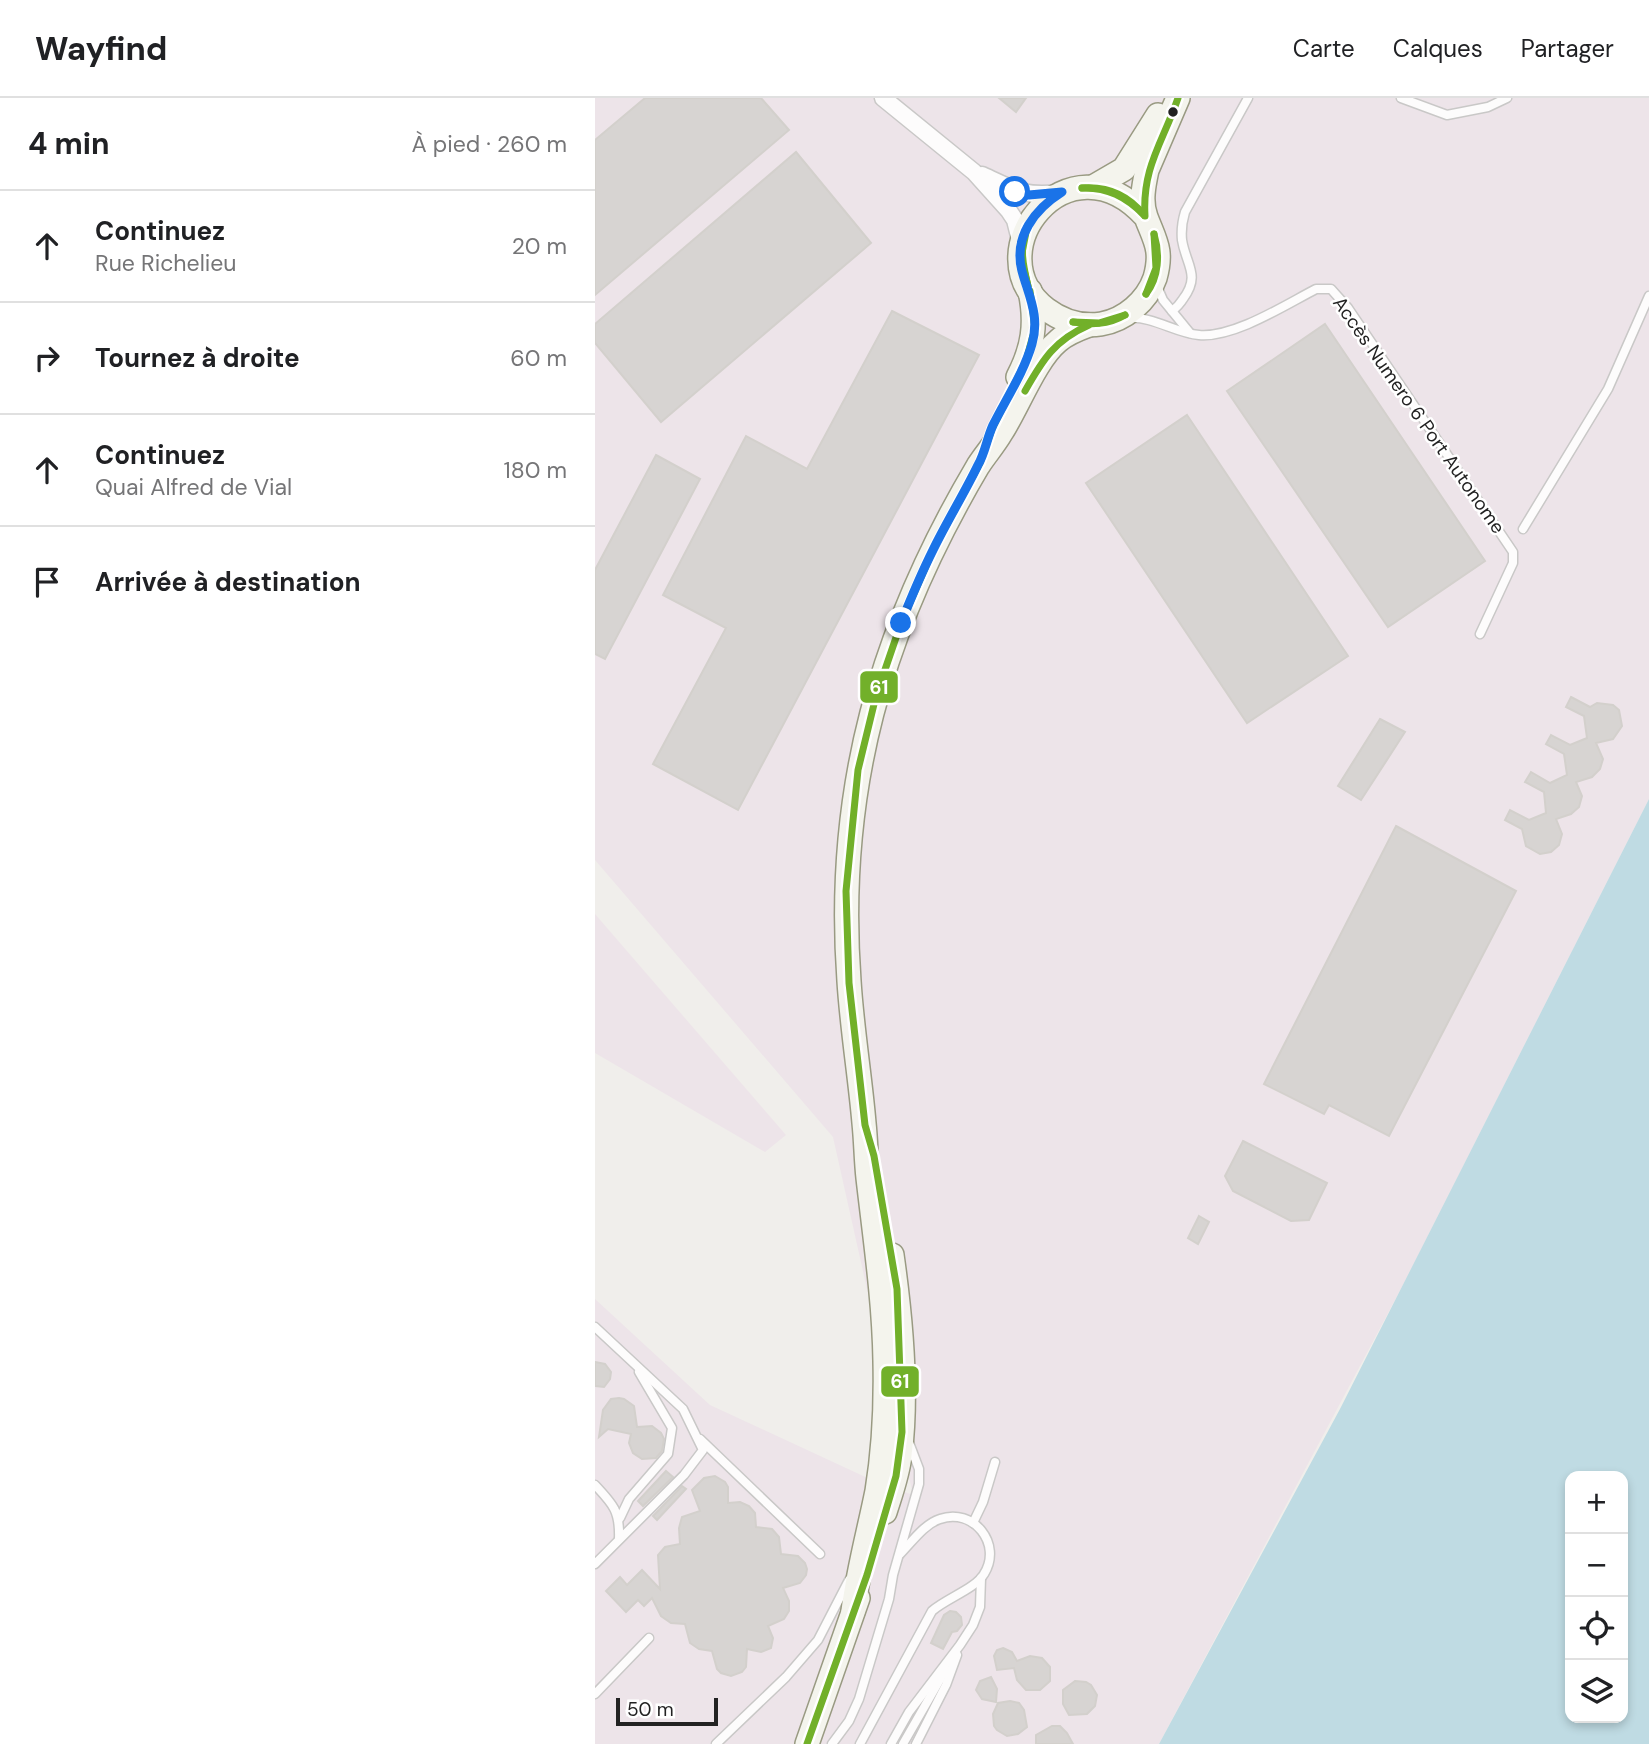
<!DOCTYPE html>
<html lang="fr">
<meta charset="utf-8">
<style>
:root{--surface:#fff;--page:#f6f6f6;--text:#202124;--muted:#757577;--line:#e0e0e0}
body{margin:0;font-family:"DM Sans",sans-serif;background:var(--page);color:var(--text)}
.controls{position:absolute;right:21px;bottom:21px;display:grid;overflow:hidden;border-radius:14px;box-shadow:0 4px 10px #0003}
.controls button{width:63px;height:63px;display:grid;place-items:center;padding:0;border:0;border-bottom:2px solid var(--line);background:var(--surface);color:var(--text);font:35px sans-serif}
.scale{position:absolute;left:21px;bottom:18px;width:102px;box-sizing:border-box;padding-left:7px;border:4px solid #222;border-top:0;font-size:19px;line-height:24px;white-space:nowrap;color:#222;-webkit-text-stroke:5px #fff;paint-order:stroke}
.stop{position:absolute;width:21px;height:21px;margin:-16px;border:5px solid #1a73e8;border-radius:50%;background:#fff}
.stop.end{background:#1a73e8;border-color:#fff;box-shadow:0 2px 7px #0008}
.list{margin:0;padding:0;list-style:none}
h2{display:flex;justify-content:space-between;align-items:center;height:91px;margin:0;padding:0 28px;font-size:30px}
h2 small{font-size:23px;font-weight:400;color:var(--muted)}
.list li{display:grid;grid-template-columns:46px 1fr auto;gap:21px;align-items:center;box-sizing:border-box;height:112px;padding:0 28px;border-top:2px solid var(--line)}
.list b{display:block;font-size:26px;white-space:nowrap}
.list p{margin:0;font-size:23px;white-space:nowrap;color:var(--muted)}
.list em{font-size:23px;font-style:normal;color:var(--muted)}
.icon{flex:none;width:38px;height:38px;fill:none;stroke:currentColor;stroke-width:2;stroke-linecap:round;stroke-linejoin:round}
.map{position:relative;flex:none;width:1054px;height:1646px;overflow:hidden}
header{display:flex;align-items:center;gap:42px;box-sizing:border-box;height:98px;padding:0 35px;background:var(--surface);border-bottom:2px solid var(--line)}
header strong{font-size:33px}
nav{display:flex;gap:38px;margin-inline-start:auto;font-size:24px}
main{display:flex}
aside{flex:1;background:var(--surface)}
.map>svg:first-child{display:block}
.industrial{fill:#ede4e9}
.water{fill:#bfdbe3;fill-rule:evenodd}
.building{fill:#d7d4d2;stroke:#d3d0cc;stroke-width:2}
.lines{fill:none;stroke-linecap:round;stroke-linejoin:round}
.service-casing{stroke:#c9c8c7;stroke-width:11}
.minor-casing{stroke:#c9c8c7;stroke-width:19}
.secondary-casing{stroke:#999a82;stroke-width:26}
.service{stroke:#fdfcfc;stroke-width:8}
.minor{stroke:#fdfcfc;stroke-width:16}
.secondary{stroke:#f4f4ed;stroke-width:23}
.bus-1-casing{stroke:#fff;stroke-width:12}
.bus-1{stroke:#72b02a;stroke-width:7}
.route{stroke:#1a73e8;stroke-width:9}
.bus-dot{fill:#222;stroke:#fff;stroke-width:2.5}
.labels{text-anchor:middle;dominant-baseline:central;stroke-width:5;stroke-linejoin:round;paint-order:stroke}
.street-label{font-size:19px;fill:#222;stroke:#fff}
.line-badge{stroke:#fff;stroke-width:2.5}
.badge-label{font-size:19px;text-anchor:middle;font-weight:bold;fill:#fff}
</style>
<header>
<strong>Wayfind</strong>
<nav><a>Carte</a><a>Calques</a><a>Partager</a></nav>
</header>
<main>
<aside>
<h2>4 min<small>À pied · 260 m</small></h2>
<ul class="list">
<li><svg class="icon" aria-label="ahead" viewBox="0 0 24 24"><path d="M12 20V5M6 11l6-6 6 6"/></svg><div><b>Continuez</b><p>Rue Richelieu</p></div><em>20 m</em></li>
<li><svg class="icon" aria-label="right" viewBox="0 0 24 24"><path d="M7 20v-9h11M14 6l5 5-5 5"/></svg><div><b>Tournez à droite</b></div><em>60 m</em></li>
<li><svg class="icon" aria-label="ahead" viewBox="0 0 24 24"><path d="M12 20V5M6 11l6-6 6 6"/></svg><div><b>Continuez</b><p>Quai Alfred de Vial</p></div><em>180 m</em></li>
<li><svg class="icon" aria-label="arrive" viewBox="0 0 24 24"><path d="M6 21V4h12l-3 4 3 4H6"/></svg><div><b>Arrivée à destination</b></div></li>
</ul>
</aside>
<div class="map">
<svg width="1054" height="1646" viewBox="0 0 1054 1646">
<rect width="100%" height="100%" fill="#f0eeeb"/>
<g class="industrial">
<polygon points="0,0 1054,0 1054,701 808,1187 564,1646 0,1646 0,1201 115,1307 279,1383 318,1397 238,1039 0,762"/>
<polygon points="0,816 191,1037 170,1054 0,955"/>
</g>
<path class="water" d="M1054,701V1646H564L745,1311ZM975,1378H1028V1620H975Z"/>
<g class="building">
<polygon points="50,0 166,0 194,32 0,197 0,42"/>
<polygon points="404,0 431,0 421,14"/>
<polygon points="201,54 276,145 66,324 0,245 0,226"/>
<polygon points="297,213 384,257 143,712 58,666 131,530 68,497 151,338 212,371"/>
<polygon points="730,226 890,463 793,529 632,293"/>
<polygon points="592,317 753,558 652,625 491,385"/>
<polygon points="61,357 105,381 10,561 0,556 0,472"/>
<polygon points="976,599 995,609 1002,605 1018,607 1024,612 1027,628 1018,641 1001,645 1008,661 1005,671 997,679 981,684 987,698 984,709 976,716 961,721 967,736 964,747 956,754 945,756 931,748 927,731 910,722 915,712 934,722 951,715 949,694 930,684 936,674 955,685 972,677 969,656 951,646 956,637 975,647 992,640 989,618 971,609"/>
<polygon points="785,621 810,634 766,702 743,688"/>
<polygon points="801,728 921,793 794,1038 734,1007 729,1016 669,986"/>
<polygon points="648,1043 732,1085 714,1122 696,1123 638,1093 630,1078"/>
<polygon points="604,1118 614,1124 603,1146 593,1140"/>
<polygon points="0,1264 10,1266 16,1274 15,1281 9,1289 0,1288"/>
<polygon points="24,1300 29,1301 39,1308 42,1329 57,1328 66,1335 69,1341 67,1353 61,1360 47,1361 38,1355 34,1345 36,1336 13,1331 4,1339 8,1312 16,1301"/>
<polygon points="71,1373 78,1379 48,1408 43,1403"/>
<polygon points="120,1378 130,1384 133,1389 133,1405 145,1404 154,1408 160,1415 161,1429 177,1431 184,1439 186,1456 203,1458 210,1465 212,1471 211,1477 205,1485 188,1490 194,1503 194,1513 189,1521 173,1528 178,1540 176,1550 166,1554 152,1551 151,1569 147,1574 136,1578 126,1575 122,1571 117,1553 104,1551 95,1545 90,1526 76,1525 66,1518 57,1500 49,1508 43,1502 31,1514 11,1493 25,1479 32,1487 47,1472 65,1491 63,1457 70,1449 85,1446 84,1430 87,1419 105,1413 97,1392 109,1380"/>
<polygon points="87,1388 91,1391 62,1422 58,1418"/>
<polygon points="355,1513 361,1514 366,1519 367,1527 362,1533 357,1534 348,1551 336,1545 349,1517"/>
<polygon points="408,1550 417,1554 422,1563 435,1558 447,1560 455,1569 455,1583 445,1592 431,1592 422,1582 419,1570 402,1572 399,1558 402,1552"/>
<polygon points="396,1579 402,1591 401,1604 387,1601 381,1592 385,1583"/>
<polygon points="480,1583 491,1584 496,1587 502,1597 500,1608 492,1616 474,1617 468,1606 468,1592"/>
<polygon points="415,1603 424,1605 429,1612 432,1629 423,1636 412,1638 402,1632 399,1628 398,1616 403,1605"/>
<polygon points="457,1628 465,1628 472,1635 478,1646 441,1646 441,1637"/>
</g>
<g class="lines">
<g class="service-casing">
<g id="service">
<polyline points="806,0 852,17 893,9 912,0"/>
<polyline points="562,188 568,202 595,235"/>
<path d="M577,213C582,209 585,206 588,201C606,177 591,167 587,142C586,132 587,124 590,114L653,0"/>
<path d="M534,220C558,218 580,235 604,237C639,240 690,207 721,191H736L753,210L918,454V465L885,536"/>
<polyline points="928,431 1013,291 1054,198"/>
<polyline points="0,1229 88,1311 108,1352 89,1377 0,1466"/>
<polyline points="105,1341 225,1456"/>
<path d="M0,1387C19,1407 25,1414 24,1441"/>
<polyline points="25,1420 34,1401 73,1356 77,1330 44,1274"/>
<polyline points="378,1425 388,1404 400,1364"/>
<polyline points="0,1596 54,1540"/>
<polyline points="121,1646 191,1579 223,1542 254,1482"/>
<polyline points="237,1646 254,1623 264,1601 294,1501 298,1477 324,1386 324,1371 313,1342"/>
<path d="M265,1646L337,1513C352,1500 380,1491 389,1476C408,1446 378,1409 345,1421C329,1426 316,1445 305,1456"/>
<polyline points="296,1646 314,1614 365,1547 378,1527 385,1509 386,1480"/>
<polyline points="308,1646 351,1571"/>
<polyline points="321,1646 351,1587 362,1557"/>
</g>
</g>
<g class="minor-casing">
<g id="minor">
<polyline points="288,0 379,74 414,113 420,122 426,146"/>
<path d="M387,77C420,92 427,99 465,95"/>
</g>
</g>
<g class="secondary-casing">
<g id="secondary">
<polyline points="498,89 529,71 563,17"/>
<path d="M550,118C473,34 378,155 451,211C467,223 486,229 506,226C530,222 552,203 560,180C568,152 560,143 551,119C545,104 549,86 552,72L583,0"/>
<path d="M423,279C438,250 442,226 435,193"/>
<path d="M290,1414C296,1395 303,1376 305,1357C313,1293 306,1220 297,1157"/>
<path d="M258,1513C263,1472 274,1433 282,1393C289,1350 291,1307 290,1263C289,1202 280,1141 273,1080C271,1062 271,1044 269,1025C265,978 257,931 254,883C240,692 286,532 383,368C390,357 399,347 406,335C423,309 440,262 463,243C472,235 483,231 494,227"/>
<polyline points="212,1646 263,1500"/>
</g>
</g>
<use href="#service" class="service"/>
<use href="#minor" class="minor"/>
<use href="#secondary" class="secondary"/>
<g class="bus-1-casing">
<g id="bus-1">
<path d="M487,90C512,88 533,97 549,117"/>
<path d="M487,90C512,89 531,99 549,117"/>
<path d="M550,118C547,69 568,44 583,0"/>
<path d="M432,129C424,150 428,167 433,188"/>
<polyline points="432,129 426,160 433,188"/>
<polyline points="551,196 561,170 559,136"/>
<path d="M551,196C564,179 565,156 559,136"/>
<polyline points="478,224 504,225 530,217"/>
<path d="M478,224C496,227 513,227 530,217"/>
<path d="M430,293C448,261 460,242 494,227"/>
<polyline points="212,1646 272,1477 301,1378 307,1334 302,1191 279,1058 270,1027 254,885 251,793 263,672 281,598 306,525 338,452 385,365 397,331 431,263 440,230 435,193"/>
</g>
</g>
<use href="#bus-1" class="bus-1"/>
</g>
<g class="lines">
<path class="route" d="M306,525C316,500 326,476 338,452C352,423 369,396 383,367C390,355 392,340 398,327C411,301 429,274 437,246C445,218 434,199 427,173C418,139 440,111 467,94L434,97L420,94"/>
</g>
<circle class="bus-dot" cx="578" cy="14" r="6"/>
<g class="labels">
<g class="street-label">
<text transform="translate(824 317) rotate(55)">Accès Numero 6 Port Autonome</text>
</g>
</g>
<g class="line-badge">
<rect x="264" y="572" width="40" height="34" rx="7" fill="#72b02a"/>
<rect x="285" y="1267" width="40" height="33" rx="7" fill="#72b02a"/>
</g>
<g class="badge-label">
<text x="284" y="596">61</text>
<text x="305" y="1290">61</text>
</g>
</svg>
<div class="controls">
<button>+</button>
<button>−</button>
<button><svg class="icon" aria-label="locate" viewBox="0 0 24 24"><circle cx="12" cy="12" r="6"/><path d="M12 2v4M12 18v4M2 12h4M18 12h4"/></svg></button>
<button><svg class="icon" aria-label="layers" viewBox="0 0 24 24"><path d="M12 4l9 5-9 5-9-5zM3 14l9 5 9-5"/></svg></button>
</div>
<div class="scale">50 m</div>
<div class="stop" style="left:420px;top:94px"></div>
<div class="stop end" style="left:306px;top:525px"></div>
</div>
</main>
